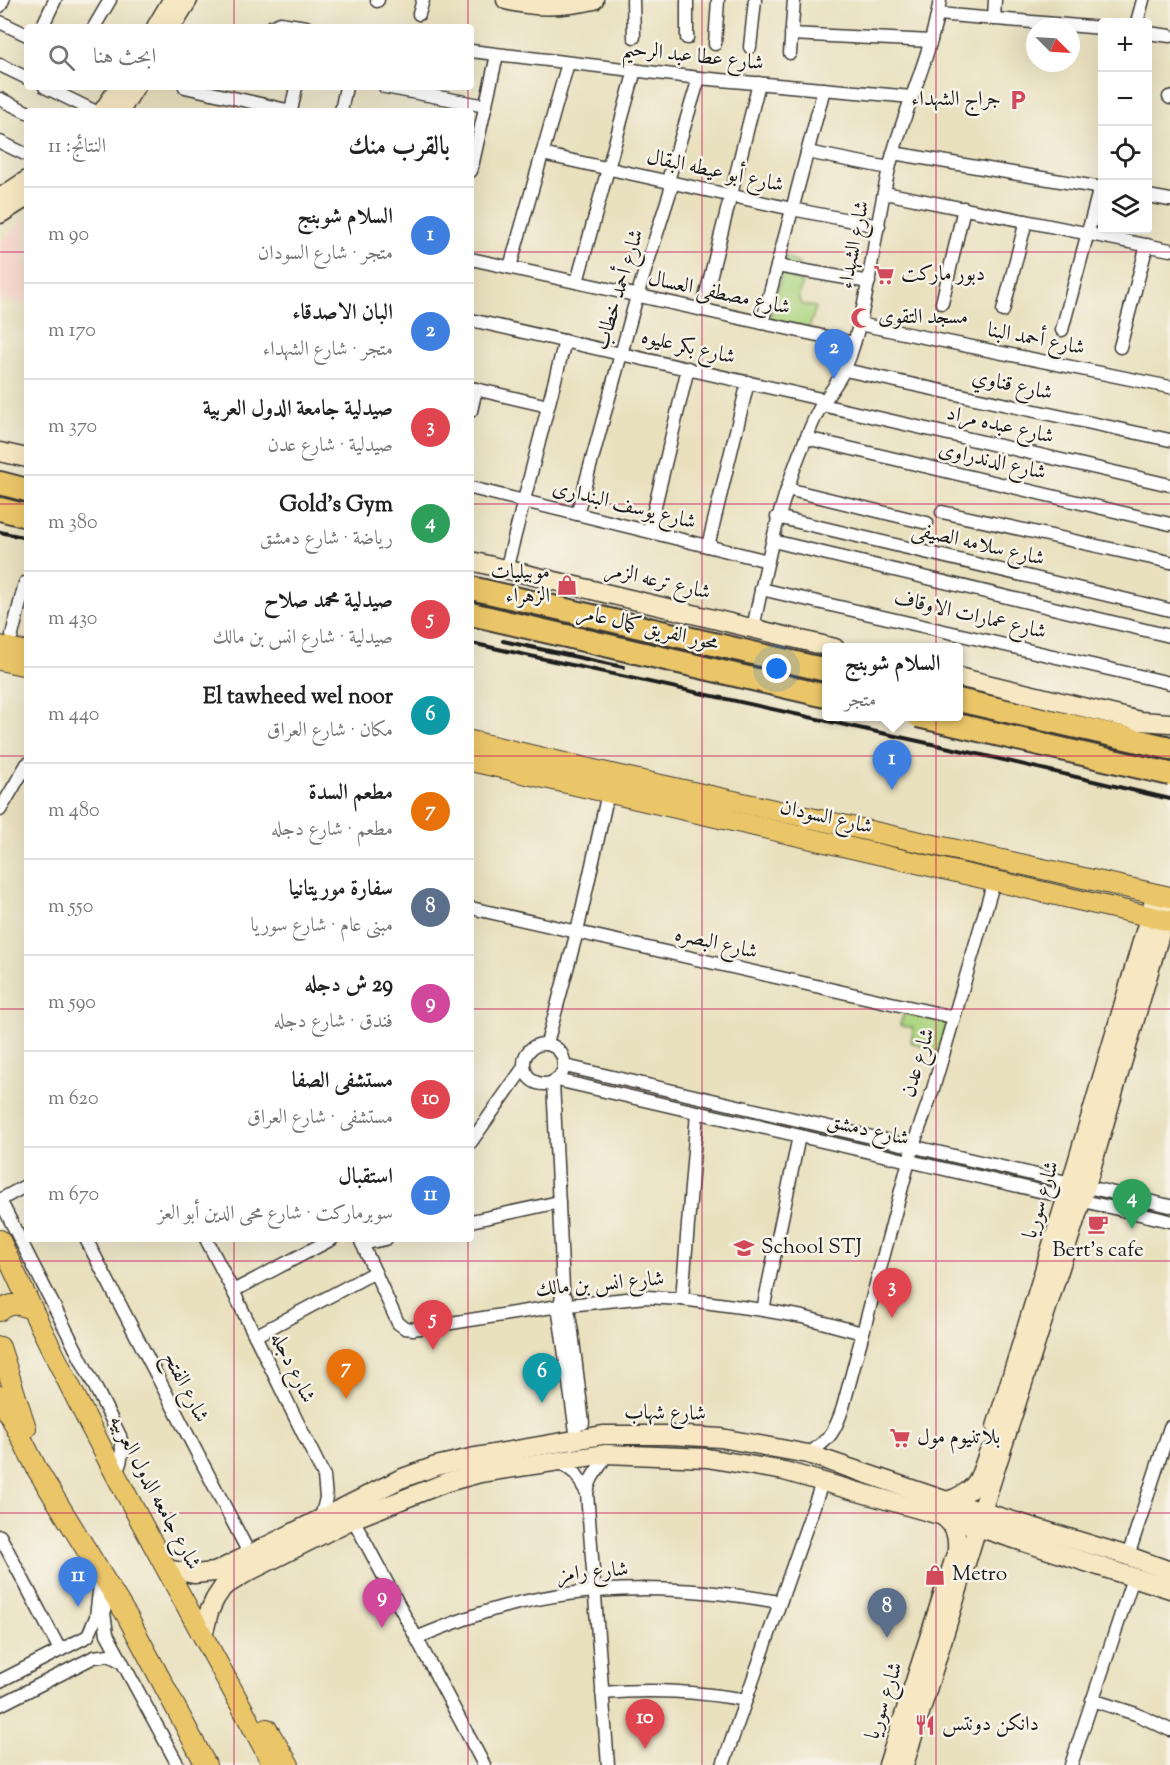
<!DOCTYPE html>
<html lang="ar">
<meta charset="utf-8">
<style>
:root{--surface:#fff;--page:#f6f6f6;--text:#222;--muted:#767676;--line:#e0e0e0;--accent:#0b8043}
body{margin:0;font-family:"Sorts Mill Goudy",Amiri,serif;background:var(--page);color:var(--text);direction:rtl}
.controls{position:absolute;right:18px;top:18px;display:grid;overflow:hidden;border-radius:6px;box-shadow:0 6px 24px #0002}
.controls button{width:54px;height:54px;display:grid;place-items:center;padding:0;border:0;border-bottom:2px solid var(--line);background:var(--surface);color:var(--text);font:30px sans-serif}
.compass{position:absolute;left:1026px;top:18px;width:54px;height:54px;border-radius:50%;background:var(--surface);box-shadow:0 6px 24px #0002;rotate:114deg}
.you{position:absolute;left:777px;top:669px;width:21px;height:21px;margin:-15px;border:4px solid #fff;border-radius:50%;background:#1a73e8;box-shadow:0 0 0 9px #1a73e833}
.badge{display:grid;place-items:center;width:39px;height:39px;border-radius:50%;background:var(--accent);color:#fff;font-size:20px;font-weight:700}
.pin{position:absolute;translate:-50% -50px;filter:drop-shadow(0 2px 3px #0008)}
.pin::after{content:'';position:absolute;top:32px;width:21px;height:18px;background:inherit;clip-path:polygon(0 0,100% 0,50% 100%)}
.popup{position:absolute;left:822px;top:643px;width:141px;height:78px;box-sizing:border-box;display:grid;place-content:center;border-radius:6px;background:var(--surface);filter:drop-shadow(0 2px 4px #0005);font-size:20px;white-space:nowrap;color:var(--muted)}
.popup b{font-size:22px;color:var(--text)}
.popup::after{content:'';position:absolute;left:50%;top:100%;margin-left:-12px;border:12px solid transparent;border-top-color:var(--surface)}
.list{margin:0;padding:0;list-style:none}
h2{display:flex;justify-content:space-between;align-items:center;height:78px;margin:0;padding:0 24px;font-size:26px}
h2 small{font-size:20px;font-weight:400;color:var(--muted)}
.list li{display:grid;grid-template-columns:39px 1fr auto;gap:18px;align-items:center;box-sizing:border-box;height:96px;padding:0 24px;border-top:2px solid var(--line)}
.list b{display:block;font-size:22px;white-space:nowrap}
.list p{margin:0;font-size:20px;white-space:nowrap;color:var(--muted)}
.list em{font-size:20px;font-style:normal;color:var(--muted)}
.icon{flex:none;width:33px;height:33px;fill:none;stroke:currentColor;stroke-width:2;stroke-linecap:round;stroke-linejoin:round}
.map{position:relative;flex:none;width:1170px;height:1765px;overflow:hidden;direction:ltr}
.search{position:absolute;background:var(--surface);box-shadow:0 6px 24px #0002;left:24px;top:24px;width:450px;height:66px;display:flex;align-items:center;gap:15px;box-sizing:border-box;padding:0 21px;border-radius:6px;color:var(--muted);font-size:22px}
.panel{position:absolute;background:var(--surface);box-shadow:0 6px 24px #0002;left:24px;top:108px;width:450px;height:1134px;border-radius:6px;direction:rtl}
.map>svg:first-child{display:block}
.built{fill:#f7d1c8}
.green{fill:#add580;stroke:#64784e;stroke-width:1.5}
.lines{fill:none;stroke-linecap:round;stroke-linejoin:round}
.street-casing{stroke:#3b3934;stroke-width:15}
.secondary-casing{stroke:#3b3934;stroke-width:21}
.primary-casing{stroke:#3b3934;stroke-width:22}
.highway-casing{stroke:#3b3934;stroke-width:26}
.street{stroke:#fff;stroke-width:12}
.secondary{stroke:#f7e8c3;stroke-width:18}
.primary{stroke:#ebc669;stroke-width:20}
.highway{stroke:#ebc669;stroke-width:22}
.rail{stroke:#1c1c1c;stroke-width:4}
.highway-bridge-casing{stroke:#3b3934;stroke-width:26;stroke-linecap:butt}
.highway-bridge{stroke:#ebc669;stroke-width:22}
.grid{fill:none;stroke:#c2185b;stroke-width:1.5;stroke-opacity:0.55}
.labels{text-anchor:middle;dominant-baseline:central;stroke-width:5;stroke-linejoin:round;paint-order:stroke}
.street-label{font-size:21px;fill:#1c1c1c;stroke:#f7f3e8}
.poi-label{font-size:21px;fill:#1c1c1c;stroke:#f7f3e8;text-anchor:start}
</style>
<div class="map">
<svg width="1170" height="1765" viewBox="0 0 1170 1765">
<rect width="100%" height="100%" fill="#f7f3e8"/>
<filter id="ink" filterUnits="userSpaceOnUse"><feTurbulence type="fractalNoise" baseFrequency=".0167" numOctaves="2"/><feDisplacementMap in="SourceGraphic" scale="12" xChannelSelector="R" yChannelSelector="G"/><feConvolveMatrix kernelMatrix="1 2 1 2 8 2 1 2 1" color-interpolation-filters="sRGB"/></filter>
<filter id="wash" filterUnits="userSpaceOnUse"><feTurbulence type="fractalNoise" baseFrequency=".008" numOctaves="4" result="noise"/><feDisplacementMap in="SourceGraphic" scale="24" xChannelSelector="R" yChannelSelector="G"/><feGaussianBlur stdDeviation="1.35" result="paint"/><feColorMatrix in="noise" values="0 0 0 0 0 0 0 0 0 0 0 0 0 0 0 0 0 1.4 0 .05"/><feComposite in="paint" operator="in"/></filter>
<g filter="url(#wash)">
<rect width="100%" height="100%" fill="#e9e0be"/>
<polygon class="built" points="27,218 27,304 0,300 0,242"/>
<g class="green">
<polygon points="781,254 799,264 793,279 803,283 798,296 801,304 816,307 808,331 769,321 781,278 776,276"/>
<polygon points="904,1013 947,1023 939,1053 911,1042 913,1028 900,1025"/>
</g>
</g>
<g filter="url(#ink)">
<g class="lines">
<g class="street-casing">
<g id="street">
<polyline points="633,0 634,37"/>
<polyline points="687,0 687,38"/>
<polyline points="377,1 378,0"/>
<polyline points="0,6 3,0"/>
<polyline points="419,14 423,0"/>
<polyline points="938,14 1102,28"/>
<polyline points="994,19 995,0"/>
<polyline points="0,22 27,35"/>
<polyline points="1137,22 1143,0"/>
<polyline points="42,27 55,0"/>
<polyline points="94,27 110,0"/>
<polyline points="271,27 280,23 306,27"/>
<polyline points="1148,33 1170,36"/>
<polyline points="791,34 931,41"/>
<polyline points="715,44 718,0"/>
<polyline points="750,47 755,0"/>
<polyline points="471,51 699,78 912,97"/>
<polyline points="790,53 794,0"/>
<polyline points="0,65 27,78"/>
<polyline points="45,87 94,111"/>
<polyline points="185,87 291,111 296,87"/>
<polyline points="385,87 486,106"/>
<polyline points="1169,97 1170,98"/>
<polyline points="0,99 27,112"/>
<polyline points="341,111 346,87"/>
<polyline points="0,142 27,155"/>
<polyline points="807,152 889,168"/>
<polyline points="893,153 1102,188"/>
<polyline points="542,154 792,209 879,226"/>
<polyline points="471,171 497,55"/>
<polyline points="885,193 1170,250"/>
<polyline points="1148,196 1170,200"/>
<polyline points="471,259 854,343"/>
<polyline points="777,266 869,282"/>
<polyline points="510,267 568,63"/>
<polyline points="577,282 635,70"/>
<polyline points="942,303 964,208"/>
<polyline points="702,310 759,83"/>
<polyline points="1003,311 1026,221"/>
<polyline points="471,320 825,400"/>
<polyline points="762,323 824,89"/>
<polyline points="859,324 1170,387"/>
<polyline points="1062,330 1100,187"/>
<polyline points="1120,347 1147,245"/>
<polyline points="845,370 1170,440"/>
<polyline points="471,388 548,406"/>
<polyline points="822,405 1170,485"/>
<polyline points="471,411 476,389"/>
<polyline points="806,438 1170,524"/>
<polyline points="471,488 768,561"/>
<polyline points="787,489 927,523"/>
<polyline points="942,512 1170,562"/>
<polyline points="577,514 637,296 671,189 669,177 699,78"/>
<polyline points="777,517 1170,610"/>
<polyline points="649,531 688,368"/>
<polyline points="773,541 1170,636"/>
<polyline points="708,546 748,382"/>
<polyline points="506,570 565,341"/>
<polyline points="761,589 1170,683"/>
<path d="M753,628C767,563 780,497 807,436C812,425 816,413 823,403C833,388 844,374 850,356C871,294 874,228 890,165C904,109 931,57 940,0"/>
<polyline points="12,635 25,583"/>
<polyline points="0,810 27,764"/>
<polyline points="471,908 953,1017"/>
<polyline points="547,1043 577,932 608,793"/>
<circle cx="544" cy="1064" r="20"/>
<polyline points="565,1066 1170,1206"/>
<polyline points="557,1080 1170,1221"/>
<polyline points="553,1082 563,1288 559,1313 577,1439"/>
<polyline points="471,1142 524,1067"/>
<path d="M0,1200L120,1436C124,1450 122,1461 116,1473"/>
<polyline points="0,1200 27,1185"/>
<polyline points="471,1221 559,1202"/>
<polyline points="86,1239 250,1555"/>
<polyline points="206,1239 233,1291 324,1476 326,1498 321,1518"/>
<polyline points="360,1239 398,1323 405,1328 413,1329 559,1306 646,1297 682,1299 763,1310 803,1317 862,1333"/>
<polyline points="362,1244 386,1239"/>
<polyline points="233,1291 332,1239"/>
<polyline points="566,1298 572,1332 583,1423"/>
<polyline points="682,1299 697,1113"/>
<polyline points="763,1310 799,1136"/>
<polyline points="255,1336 375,1272"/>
<path d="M606,1454C600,1470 590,1474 587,1493L608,1765"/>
<path d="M808,1454C830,1439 835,1432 843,1407L913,1146L933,1089L994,881"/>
<polyline points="559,1461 576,1474 587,1493"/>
<polyline points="353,1519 484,1765"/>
<polyline points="0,1536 60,1650"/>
<polyline points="1128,1556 1170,1427"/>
<polyline points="112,1591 104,1613 107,1634 178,1765"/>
<path d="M416,1638C445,1626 473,1615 502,1607C594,1582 687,1586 779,1602"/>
<polyline points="0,1681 88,1636 96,1617 101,1575"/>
<path d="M602,1693C653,1689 695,1691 746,1700"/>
<polyline points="1092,1700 1136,1714 1170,1730"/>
<polyline points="0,1705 94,1657 109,1655 120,1661"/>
<polyline points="723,1765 823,1480"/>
<polyline points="1071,1765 1133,1578"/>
</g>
</g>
<g class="secondary-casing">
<g id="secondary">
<path d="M506,0C536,8 564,7 594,0"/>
<polyline points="156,27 172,0"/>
<polyline points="171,27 188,0"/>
<polyline points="103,111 119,87"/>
<polyline points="120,111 135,87"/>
<polyline points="0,198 27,180"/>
<polyline points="0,214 27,197"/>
<polyline points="0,452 27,458"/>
<polyline points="471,561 835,648"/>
<polyline points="958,677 1140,721 1170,723"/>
<polyline points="996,1427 1071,1183 1156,894"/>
<path d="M947,1501C976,1492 979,1481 988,1453"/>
<polyline points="167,1569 194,1574 215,1572 400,1479 436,1466 475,1457 603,1435 669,1435 721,1438 808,1454 947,1501 1128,1556 1170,1571"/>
<polyline points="203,1636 209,1612 215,1599 223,1587 246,1573 353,1519 447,1482 480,1473 606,1454 707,1458 784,1471 943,1516 1170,1589"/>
<path d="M888,1765L957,1551C958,1535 955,1526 943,1516"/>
<polyline points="904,1765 982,1511 1086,1186 1170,900"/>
</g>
</g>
<g class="primary-casing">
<g id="primary">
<polyline points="0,646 27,652"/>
<polyline points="0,660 27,666"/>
<polyline points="471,741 611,774 1170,897"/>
<polyline points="471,761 1170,921"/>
<path d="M0,1240C81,1420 180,1592 273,1765"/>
<path d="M0,1311C11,1302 19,1304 31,1309"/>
<polyline points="0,1347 26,1428"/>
<polyline points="0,1396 38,1471 127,1616 206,1765"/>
<polyline points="267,1729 289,1765"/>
</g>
</g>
<g class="highway-casing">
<g id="highway">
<polyline points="0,483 27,490"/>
<polyline points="0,509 27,516"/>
<polyline points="471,588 826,670"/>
<polyline points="958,700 1170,748"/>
</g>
</g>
<use href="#street" class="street"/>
<use href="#secondary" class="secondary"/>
<use href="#primary" class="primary"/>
<use href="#highway" class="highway"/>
<g class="rail">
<polyline points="0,532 27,538"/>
<polyline points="503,641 623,667"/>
<polyline points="471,643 982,755 1170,799"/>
</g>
<g class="highway-bridge-casing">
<g id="highway-bridge">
<polyline points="471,614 826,696"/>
<polyline points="918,716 1170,774"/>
</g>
</g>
<use href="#highway-bridge" class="highway-bridge"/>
</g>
</g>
<path class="grid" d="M234,0V27M468,0V27M702,0V1765M936,0V1765M234,87V111M468,87V111M0,252H27M471,252H1170M0,504H27M471,504H1170M0,756H27M471,756H1170M0,1009H27M471,1009H1170M234,1239V1765M468,1239V1765M0,1261H1170M0,1513H1170"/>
<defs>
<g id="parking-bare" transform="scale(1.62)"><path d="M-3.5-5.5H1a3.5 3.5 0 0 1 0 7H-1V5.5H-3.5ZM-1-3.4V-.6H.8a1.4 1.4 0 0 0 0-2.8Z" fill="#d1495b" stroke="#f7f3e8" stroke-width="2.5" paint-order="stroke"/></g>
<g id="supermarket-bare" transform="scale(1.62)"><path d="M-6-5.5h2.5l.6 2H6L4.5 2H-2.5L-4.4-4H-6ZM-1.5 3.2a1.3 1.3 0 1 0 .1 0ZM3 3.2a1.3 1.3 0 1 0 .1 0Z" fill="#d1495b" stroke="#f7f3e8" stroke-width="2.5" paint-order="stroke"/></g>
<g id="mosque-bare" transform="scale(1.62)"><path d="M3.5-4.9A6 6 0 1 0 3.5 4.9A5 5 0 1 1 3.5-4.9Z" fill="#d1495b" stroke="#f7f3e8" stroke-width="2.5" paint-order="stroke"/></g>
<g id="shop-bare" transform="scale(1.62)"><path d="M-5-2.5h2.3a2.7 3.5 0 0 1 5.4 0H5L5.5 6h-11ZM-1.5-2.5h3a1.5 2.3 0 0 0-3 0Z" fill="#d1495b" stroke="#f7f3e8" stroke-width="2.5" paint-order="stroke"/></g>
<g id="cafe-bare" transform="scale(1.62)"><path d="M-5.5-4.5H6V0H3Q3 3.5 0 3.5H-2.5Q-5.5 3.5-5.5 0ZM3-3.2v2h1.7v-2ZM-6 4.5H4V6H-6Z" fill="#d1495b" stroke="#f7f3e8" stroke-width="2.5" paint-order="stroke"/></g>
<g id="school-bare" transform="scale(1.62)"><path d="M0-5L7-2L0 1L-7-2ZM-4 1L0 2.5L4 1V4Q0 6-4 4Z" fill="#d1495b" stroke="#f7f3e8" stroke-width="2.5" paint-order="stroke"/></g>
<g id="restaurant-bare" transform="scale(1.62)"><path d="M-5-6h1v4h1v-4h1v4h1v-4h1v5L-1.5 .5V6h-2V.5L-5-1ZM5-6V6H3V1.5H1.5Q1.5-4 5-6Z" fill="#d1495b" stroke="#f7f3e8" stroke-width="2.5" paint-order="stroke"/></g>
</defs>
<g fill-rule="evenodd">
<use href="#parking-bare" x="1018" y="100"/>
<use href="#supermarket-bare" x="884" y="275"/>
<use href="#mosque-bare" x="861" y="318"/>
<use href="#shop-bare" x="567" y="585"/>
<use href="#cafe-bare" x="1098" y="1224"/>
<use href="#school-bare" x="744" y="1248"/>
<use href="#supermarket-bare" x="900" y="1438"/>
<use href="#shop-bare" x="935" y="1575"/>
<use href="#restaurant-bare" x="925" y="1725"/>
</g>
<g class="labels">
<g class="street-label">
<text transform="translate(693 57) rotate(6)">شارع عطا عبد الرحيم</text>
<text transform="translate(715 172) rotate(12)">شارع أبو عيطه البقال</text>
<text transform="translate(855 245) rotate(-79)">شارع الشهداء</text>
<text transform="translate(620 290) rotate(-73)">شارع أحمد خطاب</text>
<text transform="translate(719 294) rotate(12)">شارع مصطفى العسال</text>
<text transform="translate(1036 340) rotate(11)">شارع أحمد البنا</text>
<text transform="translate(688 348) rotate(13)">شارع بكر عليوه</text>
<text transform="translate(1012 386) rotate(12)">شارع قناوي</text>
<text transform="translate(1000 426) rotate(13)">شارع عبده مراد</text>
<text transform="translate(992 462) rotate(13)">شارع الدندراوى</text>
<text transform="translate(624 506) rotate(14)">شارع يوسف البندارى</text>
<text transform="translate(978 545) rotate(13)">شارع سلامه الصيفى</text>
<text transform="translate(658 582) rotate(13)">شارع ترعه الزمر</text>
<text transform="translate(970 616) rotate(13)">شارع عمارات الاوقاف</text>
<text transform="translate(648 629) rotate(13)">محور الفريق كمال عامر</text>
<text transform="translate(826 818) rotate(13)">شارع السودان</text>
<text transform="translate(716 944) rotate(13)">شارع البصره</text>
<text transform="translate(919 1063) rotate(-73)">شارع عدن</text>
<text transform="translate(868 1131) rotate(13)">شارع دمشق</text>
<text transform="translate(1042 1200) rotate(-73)">شارع سوريا</text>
<text transform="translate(600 1285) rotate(-5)">شارع انس بن مالك</text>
<text transform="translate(292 1368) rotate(64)">شارع دجله</text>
<text transform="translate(185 1388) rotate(63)">شارع الفتح</text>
<text transform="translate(665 1414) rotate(1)">شارع شهاب</text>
<text transform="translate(154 1493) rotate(62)">شارع جامعه الدول العربيه</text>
<text transform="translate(593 1573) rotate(-5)">شارع رامز</text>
<text transform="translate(885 1701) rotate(-72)">شارع سوريا</text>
</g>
<g class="poi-label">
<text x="1001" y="100" text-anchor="end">جراج الشهداء</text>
<text x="901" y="275">دبور ماركت</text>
<text x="878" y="318">مسجد التقوى</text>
<text x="550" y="573" text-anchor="end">موبيليات<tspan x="550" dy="24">الزهراء</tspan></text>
<text x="761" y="1248">School STJ</text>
<text x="1098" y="1251" text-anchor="middle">Bert's cafe</text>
<text x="917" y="1438">بلاتنيوم مول</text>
<text x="952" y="1575">Metro</text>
<text x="942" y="1725">دانكن دونتس</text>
</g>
</g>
</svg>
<div class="controls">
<button>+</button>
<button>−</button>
<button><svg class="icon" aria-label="locate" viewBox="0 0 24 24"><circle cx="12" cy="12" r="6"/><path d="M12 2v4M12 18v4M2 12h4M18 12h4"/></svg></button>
<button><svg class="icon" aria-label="layers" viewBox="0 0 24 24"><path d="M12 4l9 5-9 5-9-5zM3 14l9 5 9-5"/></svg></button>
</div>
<svg class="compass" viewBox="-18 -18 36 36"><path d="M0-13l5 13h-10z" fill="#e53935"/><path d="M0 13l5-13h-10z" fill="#767676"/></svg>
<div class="you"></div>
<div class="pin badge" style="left:892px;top:790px;background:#3f7fe0">1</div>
<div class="popup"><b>السلام شوبنج</b>متجر</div>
<div class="pin badge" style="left:834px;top:379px;background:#3f7fe0">2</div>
<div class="pin badge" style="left:892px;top:1318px;background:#e0444e">3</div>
<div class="pin badge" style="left:1132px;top:1229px;background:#2e9e5b">4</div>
<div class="pin badge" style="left:433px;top:1350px;background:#e0444e">5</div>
<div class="pin badge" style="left:542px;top:1403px;background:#0f9aa8">6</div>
<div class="pin badge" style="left:346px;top:1399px;background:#e8710a">7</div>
<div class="pin badge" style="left:887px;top:1638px;background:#5c6f8a">8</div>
<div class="pin badge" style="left:382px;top:1628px;background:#d1479c">9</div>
<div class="pin badge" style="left:645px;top:1749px;background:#e0444e">10</div>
<div class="pin badge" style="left:78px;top:1607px;background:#3f7fe0">11</div>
<div class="search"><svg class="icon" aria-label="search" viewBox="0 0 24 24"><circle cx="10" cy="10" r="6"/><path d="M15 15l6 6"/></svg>ابحث هنا</div>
<section class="panel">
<h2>بالقرب منك<small>النتائج: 11</small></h2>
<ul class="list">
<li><span class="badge" style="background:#3f7fe0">1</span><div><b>السلام شوبنج</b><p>متجر · شارع السودان</p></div><em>90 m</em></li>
<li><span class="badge" style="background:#3f7fe0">2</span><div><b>البان الاصدقاء</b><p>متجر · شارع الشهداء</p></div><em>170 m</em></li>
<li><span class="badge" style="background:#e0444e">3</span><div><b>صيدلية جامعة الدول العربية</b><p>صيدلية · شارع عدن</p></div><em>370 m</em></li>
<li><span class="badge" style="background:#2e9e5b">4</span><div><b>Gold's Gym</b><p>رياضة · شارع دمشق</p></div><em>380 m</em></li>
<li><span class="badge" style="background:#e0444e">5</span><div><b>صيدلية محمد صلاح</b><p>صيدلية · شارع انس بن مالك</p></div><em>430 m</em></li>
<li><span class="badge" style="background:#0f9aa8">6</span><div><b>El tawheed wel noor</b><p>مكان · شارع العراق</p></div><em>440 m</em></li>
<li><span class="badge" style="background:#e8710a">7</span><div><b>مطعم السدة</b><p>مطعم · شارع دجله</p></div><em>480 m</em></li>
<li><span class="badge" style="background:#5c6f8a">8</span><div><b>سفارة موريتانيا</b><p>مبنى عام · شارع سوريا</p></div><em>550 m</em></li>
<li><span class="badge" style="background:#d1479c">9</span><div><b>29 ش دجله</b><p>فندق · شارع دجله</p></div><em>590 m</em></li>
<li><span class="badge" style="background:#e0444e">10</span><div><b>مستشفى الصفا</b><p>مستشفى · شارع العراق</p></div><em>620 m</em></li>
<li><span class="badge" style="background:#3f7fe0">11</span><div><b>استقبال</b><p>سوبرماركت · شارع محى الدين أبو العز</p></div><em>670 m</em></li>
</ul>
</section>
</div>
